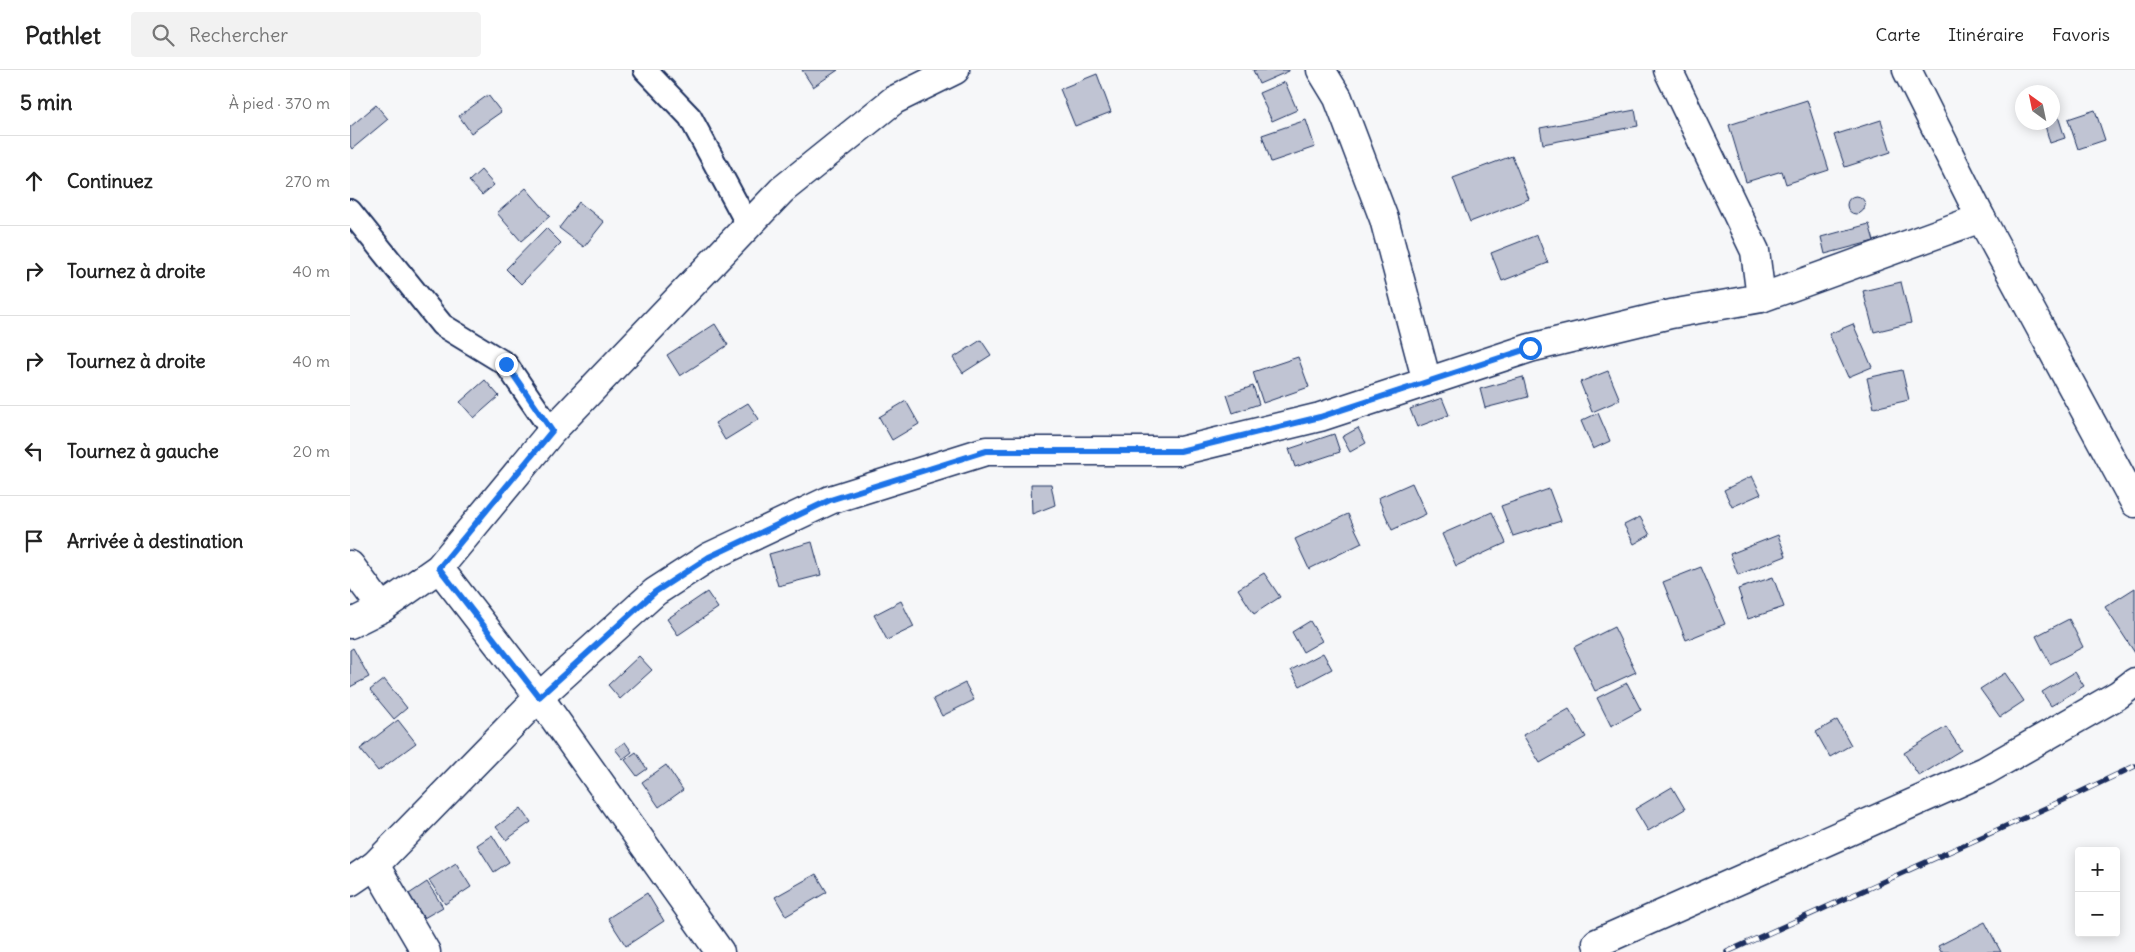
<!DOCTYPE html>
<html lang="fr">
<meta charset="utf-8">
<style>
:root{--surface:#fff;--page:#f2f2f2;--text:#222;--muted:#767676;--line:#e0e0e0}
body{margin:0;font-family:Delius,sans-serif;background:var(--page);color:var(--text)}
.controls{position:absolute;right:15px;bottom:15px;display:grid;overflow:hidden;border-radius:5px;box-shadow:0 2px 12px #0003}
.controls button{width:45px;height:45px;display:grid;place-items:center;padding:0;border:0;border-bottom:1px solid var(--line);background:var(--surface);color:var(--text);font:25px sans-serif}
.compass{position:absolute;left:1665px;top:15px;width:45px;height:45px;border-radius:50%;background:var(--surface);box-shadow:0 2px 12px #0003;rotate:327deg}
.stop{position:absolute;width:15px;height:15px;margin:-11px;border:4px solid #1a73e8;border-radius:50%;background:#fff}
.stop.end{background:#1a73e8;border-color:#fff;box-shadow:0 1px 5px #0008}
.list{margin:0;padding:0;list-style:none}
h2{display:flex;justify-content:space-between;align-items:center;height:65px;margin:0;padding:0 20px;font-size:21px}
h2 small{font-size:16px;font-weight:400;color:var(--muted)}
.list li{display:grid;grid-template-columns:32px 1fr auto;gap:15px;align-items:center;box-sizing:border-box;height:90px;padding:0 20px;border-top:1px solid var(--line)}
.list b{display:block;font-size:19px;white-space:nowrap}
.list em{font-size:16px;font-style:normal;color:var(--muted)}
.icon{flex:none;width:28px;height:28px;fill:none;stroke:currentColor;stroke-width:2;stroke-linecap:round;stroke-linejoin:round}
.map{position:relative;flex:none;width:1785px;height:882px;overflow:hidden}
header{display:flex;align-items:center;gap:30px;box-sizing:border-box;height:70px;padding:0 25px;background:var(--surface);border-bottom:1px solid var(--line)}
header strong{font-size:24px}
nav{display:flex;gap:28px;margin-inline-start:auto;font-size:18px}
.search{width:350px;height:45px;background:var(--page);display:flex;align-items:center;gap:12px;box-sizing:border-box;padding:0 18px;border-radius:5px;color:var(--muted);font-size:19px}
main{display:flex}
aside{flex:1;background:var(--surface)}
.map>svg:first-child{display:block}
.building{fill:#c0c4d3;stroke:#1b2f5e}
.lines{fill:none;stroke-linecap:round;stroke-linejoin:round}
.pedestrian-casing{stroke:#1b2f5e;stroke-width:26}
.minor-casing{stroke:#1b2f5e;stroke-width:31}
.pedestrian{stroke:#fff;stroke-width:22}
.minor{stroke:#fff;stroke-width:28}
.rail-casing{stroke:#1b2f5e;stroke-width:5.5}
.rail{stroke:#fff;stroke-width:4;stroke-dasharray:11;stroke-linecap:butt}
.route{stroke:#1a73e8;stroke-width:6}
</style>
<header>
<strong>Pathlet</strong>
<div class="search"><svg class="icon" aria-label="search" viewBox="0 0 24 24"><circle cx="10" cy="10" r="6"/><path d="M15 15l6 6"/></svg>Rechercher</div>
<nav><a>Carte</a><a>Itinéraire</a><a>Favoris</a></nav>
</header>
<main>
<aside>
<h2>5 min<small>À pied · 370 m</small></h2>
<ul class="list">
<li><svg class="icon" aria-label="ahead" viewBox="0 0 24 24"><path d="M12 20V5M6 11l6-6 6 6"/></svg><div><b>Continuez</b></div><em>270 m</em></li>
<li><svg class="icon" aria-label="right" viewBox="0 0 24 24"><path d="M7 20v-9h11M14 6l5 5-5 5"/></svg><div><b>Tournez à droite</b></div><em>40 m</em></li>
<li><svg class="icon" aria-label="right" viewBox="0 0 24 24"><path d="M7 20v-9h11M14 6l5 5-5 5"/></svg><div><b>Tournez à droite</b></div><em>40 m</em></li>
<li><svg class="icon" aria-label="left" viewBox="0 0 24 24"><path d="M17 20v-9H6M10 6l-5 5 5 5"/></svg><div><b>Tournez à gauche</b></div><em>20 m</em></li>
<li><svg class="icon" aria-label="arrive" viewBox="0 0 24 24"><path d="M6 21V4h12l-3 4 3 4H6"/></svg><div><b>Arrivée à destination</b></div></li>
</ul>
</aside>
<div class="map">
<svg width="1785" height="882" viewBox="0 0 1785 882">
<rect width="100%" height="100%" fill="#f6f7f9"/>
<filter id="ink" filterUnits="userSpaceOnUse"><feTurbulence type="fractalNoise" baseFrequency=".02" numOctaves="2"/><feDisplacementMap in="SourceGraphic" scale="10" xChannelSelector="R" yChannelSelector="G"/><feConvolveMatrix kernelMatrix="1 2 1 2 8 2 1 2 1" color-interpolation-filters="sRGB"/></filter>
<g filter="url(#ink)">
<g class="building">
<polygon points="452,0 488,0 463,17"/>
<polygon points="903,0 939,0 939,1 909,14"/>
<polygon points="747,4 761,42 725,56 710,19"/>
<polygon points="935,12 947,40 922,51 909,23"/>
<polygon points="138,25 151,42 121,63 109,46"/>
<polygon points="1457,30 1479,100 1436,114 1432,101 1396,112 1379,55"/>
<polygon points="26,35 38,49 2,79 0,76 0,57"/>
<polygon points="1285,40 1288,56 1193,74 1190,58"/>
<polygon points="1745,40 1755,70 1728,79 1718,49"/>
<polygon points="1707,43 1715,68 1700,73 1694,52 1702,52 1702,45"/>
<polygon points="956,50 965,77 921,92 912,65"/>
<polygon points="1531,50 1541,82 1495,97 1484,65"/>
<polygon points="1162,86 1179,129 1120,152 1103,108"/>
<polygon points="131,100 144,115 132,125 119,111"/>
<polygon points="176,118 200,146 171,171 147,143"/>
<circle cx="1506" cy="135" r="9"/>
<polygon points="229,132 254,152 234,177 209,158"/>
<polygon points="1519,154 1524,171 1475,184 1471,167"/>
<polygon points="196,158 211,173 171,214 156,199"/>
<polygon points="1187,165 1198,193 1152,211 1141,183"/>
<polygon points="1551,212 1561,253 1524,262 1513,221"/>
<polygon points="365,254 378,275 330,306 317,285"/>
<polygon points="1503,254 1522,297 1498,307 1479,264"/>
<polygon points="631,270 641,285 613,303 603,288"/>
<polygon points="948,287 959,317 913,333 903,302"/>
<polygon points="1552,300 1559,330 1524,338 1517,308"/>
<polygon points="1258,301 1270,330 1242,342 1230,312"/>
<polygon points="1173,307 1178,327 1135,338 1130,319"/>
<polygon points="135,310 149,326 124,348 110,332"/>
<polygon points="903,316 909,334 883,343 877,325"/>
<polygon points="1092,328 1099,345 1067,357 1060,339"/>
<polygon points="556,331 569,354 542,370 529,347"/>
<polygon points="398,333 409,349 375,370 365,353"/>
<polygon points="1248,343 1260,371 1243,379 1231,351"/>
<polygon points="1008,358 1016,373 1000,382 992,367"/>
<polygon points="984,364 990,382 945,397 939,379"/>
<polygon points="1402,406 1411,424 1382,437 1374,420"/>
<polygon points="1062,413 1076,444 1042,460 1028,428"/>
<polygon points="681,414 701,414 705,435 682,444"/>
<polygon points="1199,419 1211,451 1163,466 1151,436"/>
<polygon points="1142,442 1156,473 1106,496 1092,464"/>
<polygon points="998,444 1012,473 959,499 945,469"/>
<polygon points="1290,447 1300,465 1284,474 1274,455"/>
<polygon points="1428,465 1436,486 1388,505 1380,484"/>
<polygon points="462,472 471,505 428,516 419,484"/>
<polygon points="1351,497 1375,554 1336,570 1313,512"/>
<polygon points="914,503 930,527 904,544 888,519"/>
<polygon points="1423,507 1434,537 1398,549 1388,519"/>
<polygon points="1785,518 1785,583 1755,537"/>
<polygon points="357,522 368,538 328,565 317,549"/>
<polygon points="551,531 564,557 537,570 524,545"/>
<polygon points="1719,549 1733,577 1700,594 1686,566"/>
<polygon points="960,551 972,571 953,582 942,562"/>
<polygon points="1264,557 1286,602 1245,621 1224,577"/>
<polygon points="3,578 19,607 0,617 0,580"/>
<polygon points="973,583 982,599 950,616 941,600"/>
<polygon points="289,586 302,600 270,629 258,615"/>
<polygon points="1725,602 1734,616 1701,636 1692,622"/>
<polygon points="1655,603 1674,631 1650,647 1630,619"/>
<polygon points="34,609 57,638 44,649 20,620"/>
<polygon points="615,613 624,630 592,646 583,629"/>
<polygon points="1277,613 1291,640 1261,656 1247,628"/>
<polygon points="1219,639 1236,667 1190,693 1173,665"/>
<polygon points="48,650 66,673 28,701 10,679"/>
<polygon points="1487,650 1501,675 1480,687 1466,662"/>
<polygon points="1596,657 1611,680 1569,706 1554,683"/>
<polygon points="275,672 282,682 273,689 265,679"/>
<polygon points="286,682 297,699 287,706 275,690"/>
<polygon points="316,695 333,720 309,737 292,712"/>
<polygon points="1322,717 1335,739 1298,761 1285,739"/>
<polygon points="171,738 181,752 156,770 146,757"/>
<polygon points="142,765 159,792 144,802 127,775"/>
<polygon points="106,793 121,817 95,834 79,810"/>
<polygon points="466,804 477,822 436,846 425,827"/>
<polygon points="77,812 93,837 74,848 59,824"/>
<polygon points="297,823 314,851 276,876 258,848"/>
<polygon points="1635,852 1651,882 1591,882 1588,876"/>
</g>
<g class="lines">
<g class="pedestrian-casing">
<g id="pedestrian">
<polyline points="295,0 340,47 398,155"/>
<polyline points="0,141 92,255 156,294 202,361"/>
</g>
</g>
<g class="minor-casing">
<g id="minor">
<polyline points="971,0 988,28 1034,149 1077,312"/>
<polyline points="1318,0 1405,181 1411,228"/>
<polyline points="1557,0 1631,148 1785,433"/>
<polyline points="0,495 32,538"/>
<polyline points="89,498 189,627 370,882"/>
<polyline points="0,554 32,538 89,498 202,361 432,120 544,30 605,0"/>
<polyline points="25,795 76,882"/>
<polyline points="0,812 25,795 189,627 305,522 359,487 480,430 636,381 830,381 970,347 1180,278 1321,244 1411,228 1631,148"/>
<polyline points="1247,873 1635,701 1768,625 1785,612"/>
</g>
</g>
<use href="#pedestrian" class="pedestrian"/>
<use href="#minor" class="minor"/>
<g class="rail-casing">
<polyline id="rail" points="1377,882 1718,728 1785,696"/>
</g>
<use href="#rail" class="rail"/>
</g>
</g>
<g class="lines" filter="url(#ink)">
<polyline class="route" points="156,294 202,361 89,498 189,627 305,522 359,487 480,430 636,381 830,381 970,347 1180,278"/>
</g>
</svg>
<div class="controls">
<button>+</button>
<button>−</button>
</div>
<svg class="compass" viewBox="-18 -18 36 36"><path d="M0-13l5 13h-10z" fill="#e53935"/><path d="M0 13l5-13h-10z" fill="#767676"/></svg>
<div class="stop" style="left:1180px;top:278px"></div>
<div class="stop end" style="left:156px;top:294px"></div>
</div>
</main>
